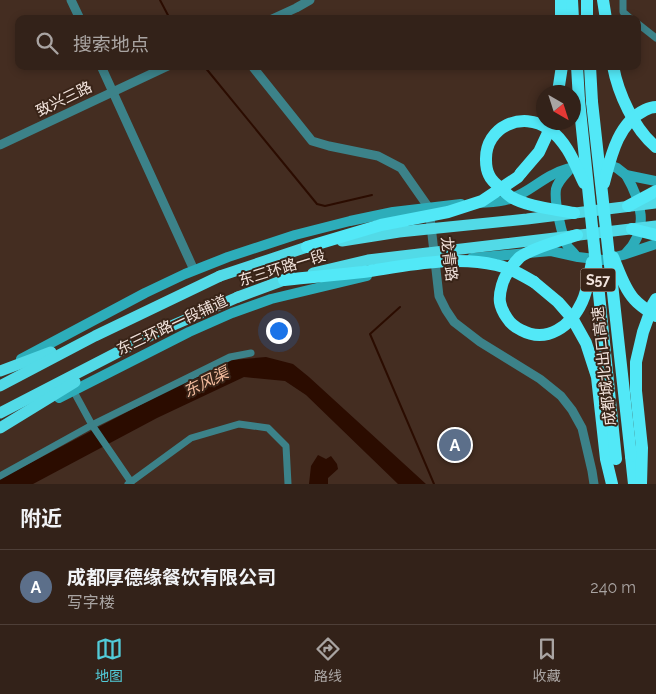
<!DOCTYPE html>
<html lang="zh">
<meta charset="utf-8">
<style>
:root{--surface:#332219;--page:#3b2a22;--text:#f1f3f6;--muted:#a9a4a2;--line:#4e3f38;--accent:#52cbd8}
body{margin:0;font-family:Raleway,"Noto Sans SC",sans-serif;background:var(--page);color:var(--text)}
.compass{position:absolute;left:536px;top:85px;width:45px;height:45px;border-radius:50%;background:var(--surface);box-shadow:0 2px 8px #0003;rotate:141deg}
.you{position:absolute;left:278px;top:330px;width:18px;height:18px;margin:-12px;border:4px solid #fff;border-radius:50%;background:#1a73e8;box-shadow:0 0 0 8px #1a73e833}
.badge{display:grid;place-items:center;width:32px;height:32px;border-radius:50%;background:var(--accent);color:#fff;font-size:16px;font-weight:700}
.pin{position:absolute;translate:-50% -50%;border:2px solid #fff;box-shadow:0 1px 5px #0006}
.list{margin:0;padding:0;list-style:none}
h2{display:flex;justify-content:space-between;align-items:center;height:65px;margin:0;padding:0 20px;font-size:21px}
h2 small{font-size:16px;font-weight:400;color:var(--muted)}
.list li{display:grid;grid-template-columns:32px 1fr auto;gap:15px;align-items:center;box-sizing:border-box;height:75px;padding:0 20px;border-top:1px solid var(--line)}
.list b{display:block;font-size:19px;white-space:nowrap}
.list p{margin:0;font-size:16px;white-space:nowrap;color:var(--muted)}
.list em{font-size:16px;font-style:normal;color:var(--muted)}
.icon{flex:none;width:28px;height:28px;fill:none;stroke:currentColor;stroke-width:2;stroke-linecap:round;stroke-linejoin:round}
.map{position:relative;flex:none;width:656px;height:484px;overflow:hidden}
.search{position:absolute;background:var(--surface);box-shadow:0 2px 8px #0003;left:15px;right:15px;top:15px;height:55px;display:flex;align-items:center;gap:12px;box-sizing:border-box;padding:0 18px;border-radius:10px;color:var(--muted);font-size:19px}
.sheet{height:140px;background:var(--surface)}
nav{display:flex;justify-content:space-around;align-items:center;box-sizing:border-box;height:70px;border-top:1px solid var(--line);background:var(--surface);font-size:14px;color:var(--muted)}
nav a{display:grid;justify-items:center;gap:2px}
nav .on{color:var(--accent)}
.map>svg:first-child{display:block}
.water{fill:#2b0c00}
.lines{fill:none;stroke-linecap:round;stroke-linejoin:round}
.stream{stroke:#2b0c00;stroke-width:2}
.minor{stroke:#3c8289;stroke-width:7}
.tertiary{stroke:#3c8289;stroke-width:9}
.secondary{stroke:#2dadba;stroke-width:10}
.trunk{stroke:#52dae7;stroke-width:11}
.motorway{stroke:#52e8f7;stroke-width:12}
.trunk-bridge{stroke:#52dae7;stroke-width:11}
.motorway-bridge{stroke:#52e8f7;stroke-width:12}
.labels{text-anchor:middle;dominant-baseline:central;stroke-width:4;stroke-linejoin:round;paint-order:stroke}
.shield{fill:#392418;stroke:#baaaa1;stroke-width:1}
.shield-label{font-size:14px;font-weight:bold;fill:#f2e3dc}
.street-label{font-size:15px;fill:#f2e3dc;stroke:#392418}
.water-label{font-size:16px;font-style:italic;fill:#f4bc9e;stroke:#392418}
</style>
<div class="map">
<svg width="656" height="484" viewBox="0 0 656 484">
<rect width="100%" height="100%" fill="#442d21"/>
<g class="water">
<polygon points="266,357 293,364 309,377 426,484 398,484 306,395 285,381 244,377 157,418 33,484 0,484 0,479 165,392 232,360"/>
<polygon points="318,455 326,459 331,456 337,464 338,469 328,478 328,484 309,484 311,466"/>
</g>
<g class="lines">
<g class="stream">
<polyline points="160,0 170,19"/>
<polyline points="204,66 317,204 325,206 372,195"/>
<polyline points="400,307 370,334 434,484"/>
</g>
<g class="minor">
<polyline points="623,0 623,12 631,19"/>
<polyline points="637,23 656,38"/>
<polyline points="73,390 92,425 131,482"/>
<polyline points="0,476 92,425 230,357 251,353"/>
<polyline points="128,484 191,438 239,424 268,428 286,446 288,484"/>
</g>
<g class="tertiary">
<polyline points="71,0 80,19"/>
<polyline points="272,19 296,8 310,0"/>
<polyline points="101,66 194,270"/>
<polyline points="252,66 312,141 329,146 378,156 401,168 429,208 439,296 446,310 454,322 480,342 540,379 561,396 572,410 582,428 592,471 594,484"/>
<polyline points="0,145 168,66"/>
</g>
<g class="secondary">
<polyline points="604,163 617,168 626,175 656,181"/>
<path d="M569,170C564,176 558,181 556,189C554,202 562,237 568,247C571,250 574,253 576,256"/>
<path d="M477,203C489,202 501,203 512,198C527,193 538,182 552,175C561,170 572,167 582,166"/>
<path d="M626,253C650,229 641,201 626,175"/>
<polyline points="472,258 551,251 578,257 603,260 623,255 656,244"/>
<polyline points="21,359 145,293 185,274 228,257 295,235 350,221 393,212 461,204"/>
<polyline points="59,398 189,332 232,313 271,299 367,276"/>
</g>
<g class="trunk">
<polyline points="0,371 51,352"/>
<polyline points="0,386 95,336 220,276"/>
<polyline points="0,413 155,333 238,297"/>
<polyline points="0,428 75,382"/>
</g>
<g class="motorway">
<polyline points="561,0 561,19"/>
<polyline points="572,0 573,19"/>
<polyline points="587,0 587,19"/>
<polyline points="603,0 606,19"/>
<polyline points="577,66 579,100"/>
<polyline points="590,66 592,102"/>
<path d="M613,66C618,93 634,129 656,147"/>
<polyline points="558,92 562,66"/>
<polyline points="521,173 539,152 553,122"/>
<polyline points="534,282 558,302 572,318 586,343 597,377 606,459 612,484"/>
<polyline points="631,456 634,484"/>
<polyline points="641,484 642,448 636,391 636,362 643,332 653,304 656,299"/>
</g>
<g class="trunk-bridge">
<polyline points="342,241 399,232 527,219 656,203"/>
<polyline points="313,273 368,260 656,226"/>
<polyline points="220,276 307,247 316,245"/>
<polyline points="238,297 284,280 293,278"/>
</g>
<g class="motorway-bridge">
<polyline points="579,100 616,459"/>
<polyline points="592,102 631,456"/>
<path d="M604,183C611,156 618,123 645,110C649,108 651,107 656,107"/>
<polyline points="628,206 656,191"/>
<path d="M574,213C554,209 528,207 511,197C508,195 505,192 502,189C498,186 491,180 489,175C487,171 486,165 486,160C485,127 522,110 549,129C567,142 575,164 584,183"/>
<polyline points="632,229 656,235"/>
<path d="M577,235C562,240 532,248 520,257C512,265 505,274 502,285C498,299 499,306 507,318C510,323 515,327 521,330C547,344 571,326 582,302C588,290 589,275 592,262"/>
<polyline points="307,247 381,225 448,212 482,201 518,177 521,173"/>
<path d="M613,257C619,271 624,288 634,299C640,306 648,311 656,316"/>
<path d="M284,280C310,277 337,275 363,272C405,266 454,255 496,265C510,268 522,275 534,282"/>
</g>
</g>
<g class="labels">
<rect class="shield" x="580.5" y="268.5" width="35" height="23" rx="4"/>
<g class="shield-label">
<text x="598" y="280">S57</text>
</g>
<g class="street-label">
<text transform="translate(64 99) rotate(-26)">致兴三路</text>
<text transform="translate(449 259) rotate(83)">龙青路</text>
<text transform="translate(282 268) rotate(-17)">东三环路一段</text>
<text transform="translate(172 325) rotate(-25)">东三环路一段辅道</text>
<text transform="translate(604 366) rotate(-96)">成都城北出口高速</text>
</g>
<g class="water-label">
<text transform="translate(206 382) rotate(-26)">东风渠</text>
</g>
</g>
</svg>
<svg class="compass" viewBox="-18 -18 36 36"><path d="M0-13l5 13h-10z" fill="#e53935"/><path d="M0 13l5-13h-10z" fill="#a9a4a2"/></svg>
<div class="you"></div>
<div class="pin badge" style="left:455px;top:445px;background:#5c6f8a">A</div>
<div class="search"><svg class="icon" aria-label="search" viewBox="0 0 24 24"><circle cx="10" cy="10" r="6"/><path d="M15 15l6 6"/></svg>搜索地点</div>
</div>
<section class="sheet">
<h2>附近<small></small></h2>
<ul class="list">
<li><span class="badge" style="background:#5c6f8a">A</span><div><b>成都厚德缘餐饮有限公司</b><p>写字楼</p></div><em>240 m</em></li>
</ul>
</section>
<nav>
<a class="on"><svg class="icon" aria-label="map" viewBox="0 0 24 24"><path d="M3 6l6-2 6 2 6-2v14l-6 2-6-2-6 2zM9 4v14M15 6v14"/></svg>地图</a>
<a><svg class="icon" aria-label="directions" viewBox="0 0 24 24"><path d="M12 3l9 9-9 9-9-9zM9 14v-3h6M13 9l2 2-2 2"/></svg>路线</a>
<a><svg class="icon" aria-label="saved" viewBox="0 0 24 24"><path d="M7 4h10v16l-5-4-5 4z"/></svg>收藏</a>
</nav>
